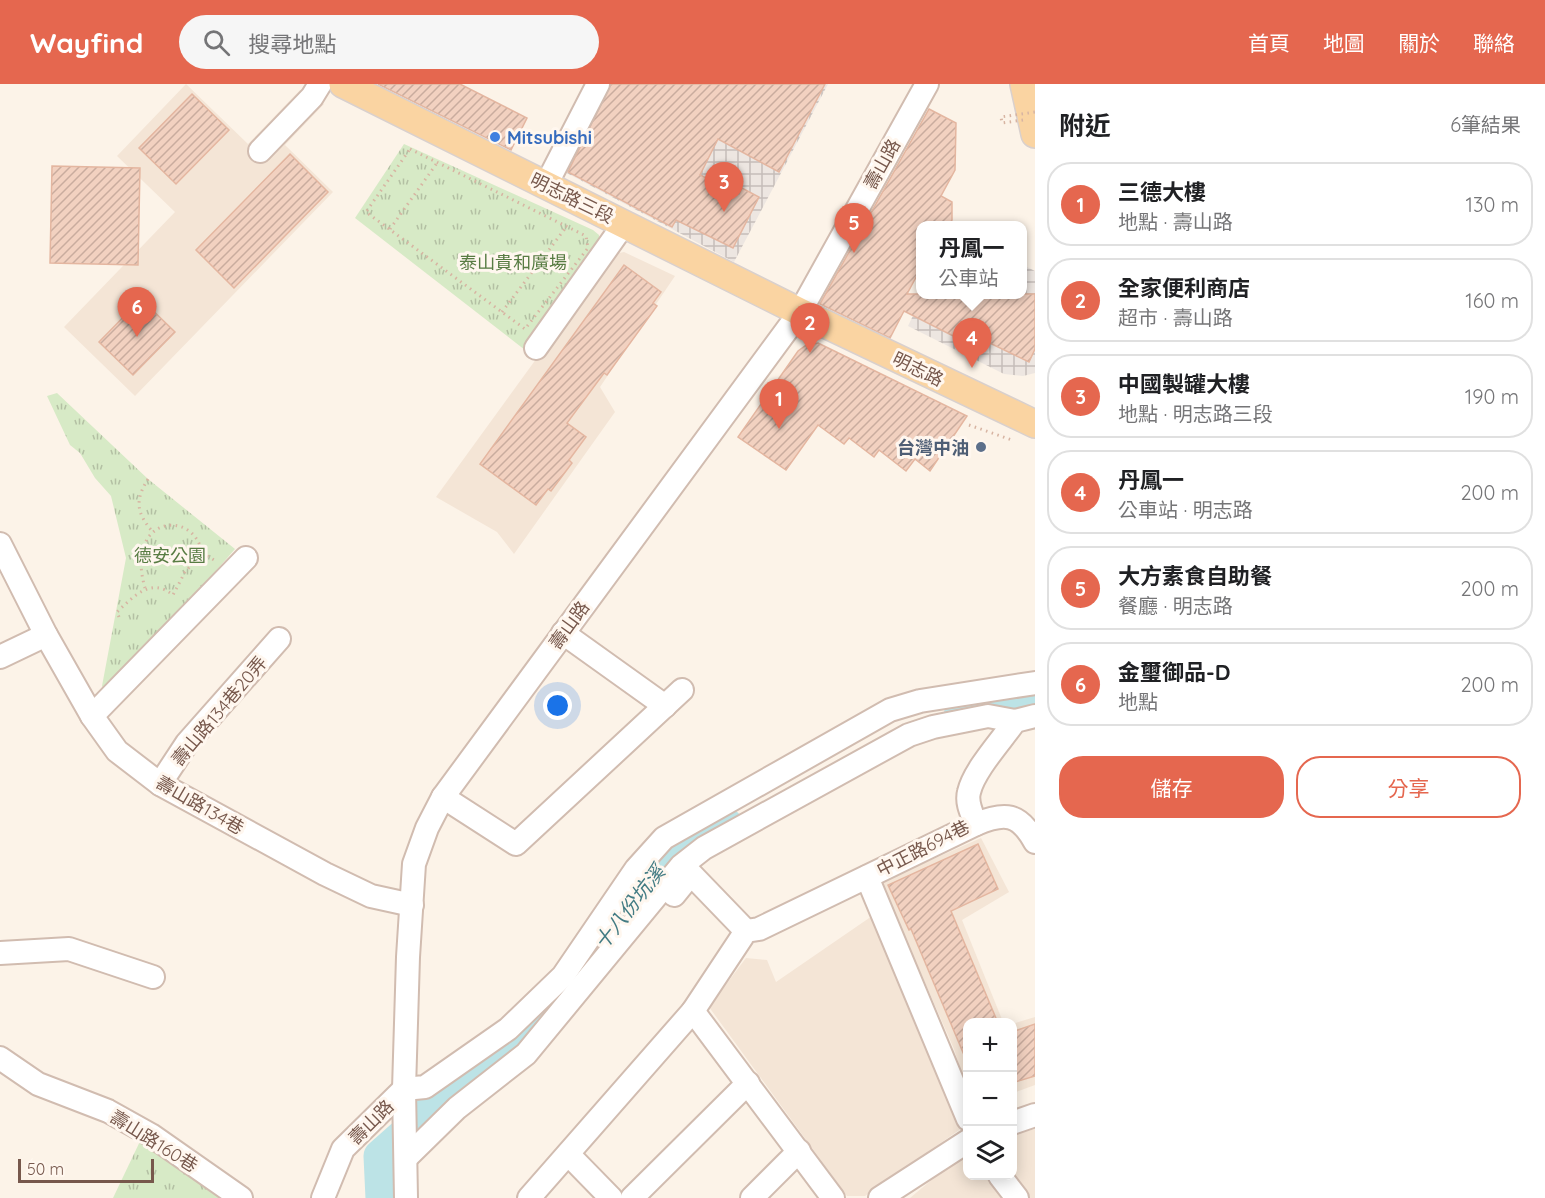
<!DOCTYPE html>
<html lang="zh-TW">
<meta charset="utf-8">
<style>
:root{--surface:#fff;--page:#f6f6f6;--text:#202124;--muted:#757577;--line:#e0e0e0;--accent:#e5674f}
body{margin:0;font-family:Quicksand,"Noto Sans TC",sans-serif;background:var(--page);color:var(--text)}
.controls{position:absolute;right:18px;bottom:18px;display:grid;overflow:hidden;border-radius:12px;box-shadow:0 3px 15px #0003}
.controls button{width:54px;height:54px;display:grid;place-items:center;padding:0;border:0;border-bottom:2px solid var(--line);background:var(--surface);color:var(--text);font:30px sans-serif}
.scale{position:absolute;left:18px;bottom:15px;width:136px;box-sizing:border-box;padding-left:6px;border:3px solid #77584c;border-top:0;font-size:16px;line-height:21px;white-space:nowrap;color:#77584c;-webkit-text-stroke:4px #fff7ef;paint-order:stroke}
.you{position:absolute;left:558px;top:622px;width:21px;height:21px;margin:-15px;border:4px solid #fff;border-radius:50%;background:#1a73e8;box-shadow:0 0 0 9px #1a73e833}
.badge{display:grid;place-items:center;width:39px;height:39px;border-radius:50%;background:var(--accent);color:#fff;font-size:20px;font-weight:700}
.pin{position:absolute;translate:-50% -50px;filter:drop-shadow(0 2px 3px #0008)}
.pin::after{content:'';position:absolute;top:32px;width:21px;height:18px;background:inherit;clip-path:polygon(0 0,100% 0,50% 100%)}
.popup{position:absolute;left:916px;top:137px;width:111px;height:78px;box-sizing:border-box;display:grid;place-content:center;border-radius:12px;background:var(--surface);filter:drop-shadow(0 2px 4px #0005);font-size:20px;white-space:nowrap;color:var(--muted)}
.popup b{font-size:22px;color:var(--text)}
.popup::after{content:'';position:absolute;left:50%;top:100%;margin-left:-12px;border:12px solid transparent;border-top-color:var(--surface)}
.list{margin:0;padding:0;list-style:none}
h2{display:flex;justify-content:space-between;align-items:center;height:78px;margin:0;padding:0 24px;font-size:26px}
h2 small{font-size:20px;font-weight:400;color:var(--muted)}
.list li{display:grid;grid-template-columns:39px 1fr auto;gap:18px;align-items:center;box-sizing:border-box;height:84px;margin:0 12px 12px;padding:0 12px;border:2px solid var(--line);border-radius:24px}
.list b{display:block;font-size:22px;white-space:nowrap}
.list p{margin:0;font-size:20px;white-space:nowrap;color:var(--muted)}
.list em{font-size:20px;font-style:normal;color:var(--muted)}
.actions{display:flex;gap:12px;padding:18px 24px}
.actions a{flex:1;padding:14px 0;border:2px solid var(--accent);border-radius:24px;text-align:center;font-size:21px;color:var(--accent)}
.actions .main{background:var(--accent);color:#fff}
.icon{flex:none;width:33px;height:33px;fill:none;stroke:currentColor;stroke-width:2;stroke-linecap:round;stroke-linejoin:round}
.map{position:relative;flex:none;width:1035px;height:1114px;overflow:hidden}
header{display:flex;align-items:center;gap:36px;box-sizing:border-box;height:84px;padding:0 30px;background:var(--accent);color:#fff}
header strong{font-size:28px}
nav{display:flex;gap:33px;margin-inline-start:auto;font-size:21px}
.search{width:420px;height:54px;background:var(--page);display:flex;align-items:center;gap:15px;box-sizing:border-box;padding:0 21px;border-radius:33px;color:var(--muted);font-size:22px}
main{display:flex}
aside{flex:1;background:var(--surface)}
.map>svg:first-child{display:block}
.residential{fill:#f4e5d6}
.industrial{fill:url(#industrial-grid)}
.park{fill:url(#park-tufts)}
.lines{fill:none;stroke-linecap:round;stroke-linejoin:round}
.river{stroke:#bce3e6;stroke-width:33}
.building{fill:url(#building-hatch);stroke:#e4b6a0;stroke-width:1.5}
.minor-casing{stroke:#d1bcb0;stroke-width:26}
.major-casing{stroke:#d9d0cd;stroke-width:30}
.path{stroke:#d7b4a2;stroke-width:3;stroke-dasharray:1.5 4.5;stroke-linecap:butt}
.minor{stroke:#fff;stroke-width:22}
.major{stroke:#fad4a2;stroke-width:27}
.path-bridge{stroke:#d7b4a2;stroke-width:3;stroke-dasharray:1.5 4.5;stroke-linecap:butt}
.shop-dot{fill:#3f7fe0;stroke:#fff7ef;stroke-width:2}
.service-dot{fill:#5c6f8a;stroke:#fff7ef;stroke-width:2}
.labels{text-anchor:middle;dominant-baseline:central;stroke-width:6;stroke-linejoin:round;paint-order:stroke}
.shop-label{font-size:18px;font-weight:bold;fill:#366cbe;stroke:#fff7ef;text-anchor:start}
.street-label{font-size:18px;fill:#77584c;stroke:#fff7ef}
.park-label{font-size:18px;fill:#587c43;stroke:#fff7ef}
.service-label{font-size:18px;font-weight:bold;fill:#4e5e75;stroke:#fff7ef;text-anchor:end}
.water-label{font-size:20px;font-style:italic;fill:#427b83;stroke:#fff7ef}
</style>
<header>
<strong>Wayfind</strong>
<div class="search"><svg class="icon" aria-label="search" viewBox="0 0 24 24"><circle cx="10" cy="10" r="6"/><path d="M15 15l6 6"/></svg>搜尋地點</div>
<nav><a>首頁</a><a>地圖</a><a>關於</a><a>聯絡</a></nav>
</header>
<main>
<div class="map">
<svg width="1035" height="1114" viewBox="0 0 1035 1114">
<defs>
<pattern id="industrial-grid" width="8" height="8" patternUnits="userSpaceOnUse" patternTransform="scale(1.5)"><rect width="8" height="8" fill="#ede6e1"/><path d="M0 4h8M4 0v8" fill="none" stroke="#c5bdb9"/></pattern>
<pattern id="park-tufts" width="24" height="20" patternUnits="userSpaceOnUse" patternTransform="scale(1.5)"><rect width="24" height="20" fill="#d7eac6"/><path d="M3 7l-1-3M5 7V3M7 7l1-3M15 17l-1-3M17 17v-4M19 17l1-3" fill="none" stroke="#b3c0a3"/></pattern>
<pattern id="building-hatch" width="6" height="6" patternUnits="userSpaceOnUse" patternTransform="scale(1.5)"><rect width="6" height="6" fill="#f2d1c0"/><path d="M-1 1l2-2M0 6l6-6M5 7l2-2" fill="none" stroke="#c9ac9e"/></pattern>
</defs>
<rect width="100%" height="100%" fill="#fcf3e8"/>
<g class="residential">
<polygon points="186,0 248,60 300,6 324,20 285,61 333,108 135,312 64,243 175,128 117,72"/>
<polygon points="624,168 675,192 600,303 615,328 514,470 497,448 436,413 608,176 614,170"/>
<polygon points="981,754 1009,808 962,836 1003,938 968,938 967,1007 954,965 881,798"/>
<polygon points="875,830 962,1044 865,1112 847,1112 709,923 746,874 767,876 776,898"/>
<polygon points="1035,933 1035,1001 1013,1009 1012,940"/>
<polygon points="1035,1045 1035,1114 910,1114 947,1083 967,1072 968,1092 1012,1092 1013,1051"/>
</g>
<g class="industrial">
<polygon points="609,0 828,0 734,178 563,87"/>
<polygon points="1023,181 1035,187 1035,289 1023,292 1004,290 908,242 923,211 1023,210"/>
</g>
<g class="park">
<polygon points="404,60 593,146 599,151 600,162 525,266 355,134"/>
<polygon points="57,309 148,395 235,465 108,611 102,602 126,474 111,412 95,394 80,369 70,361 47,312"/>
<polygon points="143,1051 230,1114 113,1114"/>
</g>
<g class="lines">
<g class="river">
<polyline points="960,632 1035,617"/>
<polyline points="382,1114 380,1072 557,915 669,772 727,741"/>
</g>
</g>
<g class="building">
<polygon points="378,0 460,0 527,34 511,66"/>
<polygon points="611,0 825,0 779,88 718,55 700,91 739,110 742,104 759,113 733,164 676,136 672,143 568,88"/>
<polygon points="192,10 229,46 176,100 139,64"/>
<polygon points="929,25 956,39 955,86 941,112 952,118 952,136 949,141 921,141 921,184 907,210 1035,210 1035,265 1029,278 969,249 965,258 904,227 890,254 820,220"/>
<polygon points="290,70 328,108 234,204 196,166"/>
<polygon points="52,82 140,84 138,181 50,179"/>
<polygon points="624,181 661,208 653,219 657,222 607,291 604,289 567,339 586,353 569,376 572,379 551,407 548,405 536,421 480,380"/>
<polygon points="141,215 175,248 133,291 99,258"/>
<polygon points="818,259 967,332 930,387 915,375 906,387 879,366 874,373 849,354 844,360 818,341 786,386 738,353 798,267 805,262"/>
<polygon points="978,760 998,805 951,827 998,939 968,939 967,978 911,845 909,846 888,801"/>
<polygon points="1035,940 1035,992 1012,999 1012,948"/>
</g>
<g class="lines">
<g class="minor-casing">
<g id="minor">
<polyline points="260,67 312,13 320,0"/>
<polyline points="546,101 598,0"/>
<polyline points="536,264 624,140"/>
<polyline points="0,460 46,551 92,632 117,667 160,700 325,790 371,812 412,821"/>
<polyline points="563,549 665,622"/>
<polyline points="0,573 46,551"/>
<polyline points="92,632 246,474"/>
<polyline points="160,700 187,659 279,555"/>
<polyline points="443,713 516,760 682,606"/>
<path d="M976,740C1005,728 1019,729 1035,758"/>
<polyline points="867,793 968,1035"/>
<polyline points="674,811 691,790 746,847"/>
<polyline points="0,869 69,865 153,893"/>
<polyline points="693,927 833,1114"/>
<polyline points="0,974 38,1000 108,1027 151,1051 241,1114"/>
<polyline points="404,1005 425,1003 508,945 563,892 636,785 664,754 890,626 920,617 1035,599"/>
<polyline points="1012,1039 1035,1031"/>
<polyline points="568,1070 611,1114"/>
<polyline points="406,1074 457,1024 526,970 681,782 704,764 909,651 933,643 988,632 1015,637"/>
<polyline points="1000,1092 1017,1114"/>
<polyline points="323,1114 343,1065 404,1005"/>
<polyline points="406,1114 404,1005 408,873 414,780 427,744 443,713 800,228 927,0"/>
<path d="M529,1114L693,927L746,847L759,845L976,740C972,730 966,719 969,708C974,686 1002,656 1015,637L1035,632"/>
<polyline points="632,1114 748,999"/>
<polyline points="752,1114 799,1067"/>
<polyline points="880,1114 968,1057"/>
</g>
</g>
<g class="major-casing">
<g id="major">
<polyline points="343,0 800,228 1035,340"/>
<polyline points="1024,0 1035,50"/>
</g>
</g>
<g class="path">
<polygon points="410,65 586,152 588,164 525,245 366,128"/>
<polyline points="390,145 437,79"/>
<polyline points="502,228 567,142"/>
<polyline points="969,341 1012,356"/>
<path d="M148,395C135,416 136,428 152,447"/>
<polyline points="202,469 216,477"/>
<path d="M119,533L117,528C134,512 151,493 173,511L185,488L202,469C194,424 124,432 145,504"/>
</g>
<use href="#minor" class="minor"/>
<use href="#major" class="major"/>
<polyline class="path-bridge" points="1023,36 1002,39 1001,33 1035,28"/>
</g>
<circle class="shop-dot" cx="495" cy="53" r="6"/>
<circle class="service-dot" cx="981" cy="363" r="6"/>
<g class="labels">
<g class="shop-label">
<text x="507" y="53">Mitsubishi</text>
</g>
<g class="street-label">
<text transform="translate(882 80) rotate(-61)">壽山路</text>
<text transform="translate(572 114) rotate(26)">明志路三段</text>
<text transform="translate(918 285) rotate(26)">明志路</text>
<text transform="translate(569 541) rotate(-54)">壽山路</text>
<text transform="translate(219 627) rotate(-50)">壽山路134巷20弄</text>
<text transform="translate(200 721) rotate(30)">壽山路134巷</text>
<text transform="translate(923 764) rotate(-27)">中正路694巷</text>
<text transform="translate(371 1038) rotate(-45)">壽山路</text>
<text transform="translate(154 1057) rotate(32)">壽山路160巷</text>
</g>
<g class="park-label">
<text x="513" y="178">泰山貴和廣場</text>
<text x="170" y="471">德安公園</text>
</g>
<g class="service-label">
<text x="969" y="363">台灣中油</text>
</g>
<g class="water-label">
<text transform="translate(629 823) rotate(-52)">十八份坑溪</text>
</g>
</g>
</svg>
<div class="controls">
<button>+</button>
<button>−</button>
<button><svg class="icon" aria-label="layers" viewBox="0 0 24 24"><path d="M12 4l9 5-9 5-9-5zM3 14l9 5 9-5"/></svg></button>
</div>
<div class="scale">50 m</div>
<div class="you"></div>
<div class="pin badge" style="left:779px;top:345px">1</div>
<div class="pin badge" style="left:810px;top:269px">2</div>
<div class="pin badge" style="left:724px;top:128px">3</div>
<div class="pin badge" style="left:972px;top:284px">4</div>
<div class="popup"><b>丹鳳一</b>公車站</div>
<div class="pin badge" style="left:854px;top:169px">5</div>
<div class="pin badge" style="left:137px;top:253px">6</div>
</div>
<aside>
<h2>附近<small>6筆結果</small></h2>
<ul class="list">
<li><span class="badge">1</span><div><b>三德大樓</b><p>地點 · 壽山路</p></div><em>130 m</em></li>
<li><span class="badge">2</span><div><b>全家便利商店</b><p>超市 · 壽山路</p></div><em>160 m</em></li>
<li><span class="badge">3</span><div><b>中國製罐大樓</b><p>地點 · 明志路三段</p></div><em>190 m</em></li>
<li><span class="badge">4</span><div><b>丹鳳一</b><p>公車站 · 明志路</p></div><em>200 m</em></li>
<li><span class="badge">5</span><div><b>大方素食自助餐</b><p>餐廳 · 明志路</p></div><em>200 m</em></li>
<li><span class="badge">6</span><div><b>金璽御品-D</b><p>地點</p></div><em>200 m</em></li>
</ul>
<div class="actions"><a class="main">儲存</a><a>分享</a></div>
</aside>
</main>
